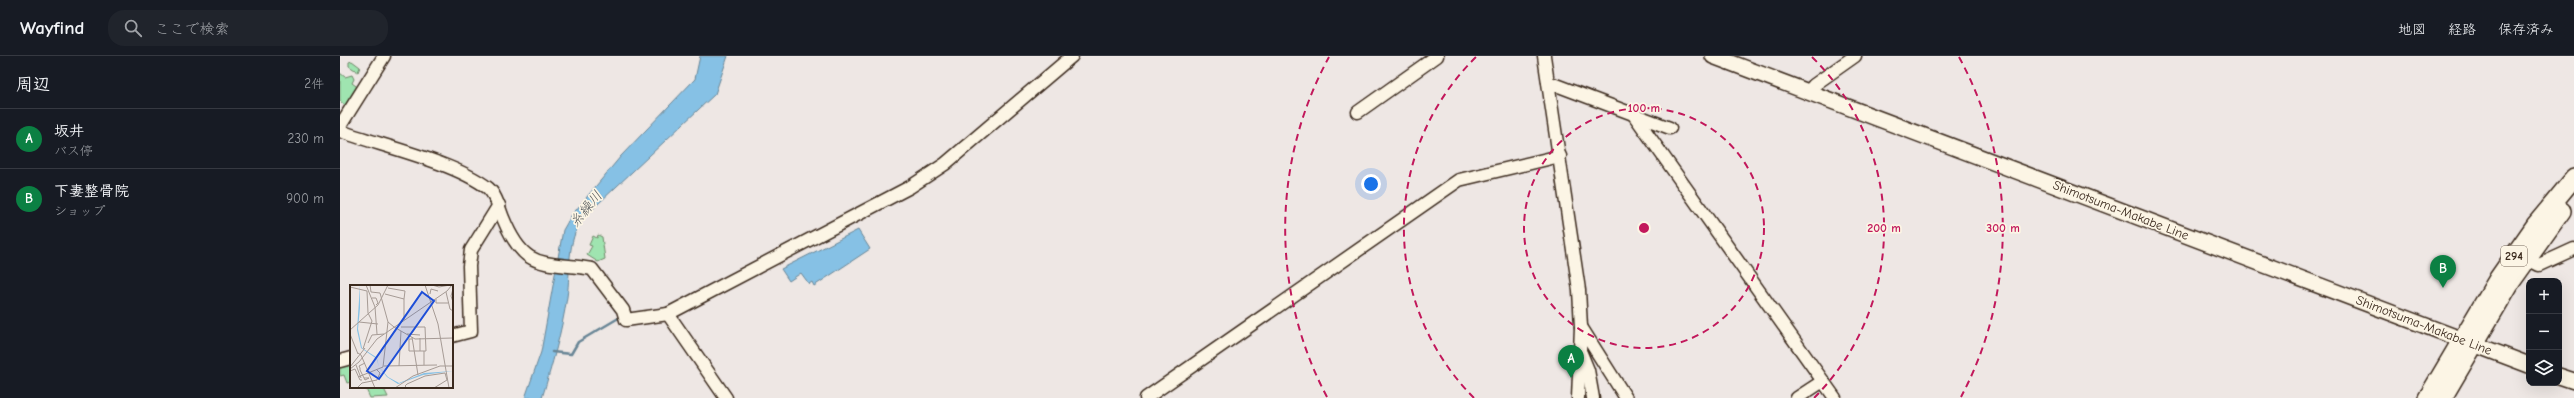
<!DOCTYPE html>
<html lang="ja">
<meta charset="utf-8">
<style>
:root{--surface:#171b24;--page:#20242c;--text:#f1f3f6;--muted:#9ea1a6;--line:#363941;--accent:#0b8043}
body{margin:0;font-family:"Comic Neue","Klee One",sans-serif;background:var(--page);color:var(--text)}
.controls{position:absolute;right:12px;bottom:12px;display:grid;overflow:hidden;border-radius:8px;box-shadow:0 4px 16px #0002}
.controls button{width:36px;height:36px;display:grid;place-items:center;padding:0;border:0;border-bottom:1px solid var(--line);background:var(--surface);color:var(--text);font:20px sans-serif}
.you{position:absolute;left:1031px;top:128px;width:14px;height:14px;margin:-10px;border:3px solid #fff;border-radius:50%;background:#1a73e8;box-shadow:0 0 0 6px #1a73e833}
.badge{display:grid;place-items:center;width:26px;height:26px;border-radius:50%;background:var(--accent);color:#fff;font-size:13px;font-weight:700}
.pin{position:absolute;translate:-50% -33px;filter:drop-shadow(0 1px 2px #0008)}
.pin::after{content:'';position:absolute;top:21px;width:14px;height:12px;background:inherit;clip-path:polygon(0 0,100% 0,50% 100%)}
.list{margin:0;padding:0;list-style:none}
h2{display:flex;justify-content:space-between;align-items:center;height:52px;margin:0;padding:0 16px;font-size:17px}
h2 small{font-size:13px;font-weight:400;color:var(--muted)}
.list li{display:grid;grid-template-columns:26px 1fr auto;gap:12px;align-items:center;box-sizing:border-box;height:60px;padding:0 16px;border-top:1px solid var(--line)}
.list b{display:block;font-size:15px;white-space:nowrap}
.list p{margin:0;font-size:13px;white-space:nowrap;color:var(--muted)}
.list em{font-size:13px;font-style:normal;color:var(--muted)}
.icon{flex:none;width:22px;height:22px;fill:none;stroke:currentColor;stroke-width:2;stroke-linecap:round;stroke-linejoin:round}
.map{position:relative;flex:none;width:2234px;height:342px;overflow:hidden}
header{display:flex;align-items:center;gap:24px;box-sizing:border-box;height:56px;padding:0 20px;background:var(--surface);border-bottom:1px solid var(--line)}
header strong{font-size:19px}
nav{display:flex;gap:22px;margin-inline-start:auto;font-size:14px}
.search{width:280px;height:36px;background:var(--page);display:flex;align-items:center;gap:10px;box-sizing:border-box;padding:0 14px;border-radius:16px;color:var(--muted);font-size:15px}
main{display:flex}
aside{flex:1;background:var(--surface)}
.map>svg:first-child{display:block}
.green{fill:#9fe4b0;stroke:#6d8767}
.water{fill:#86c1e5;stroke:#688595}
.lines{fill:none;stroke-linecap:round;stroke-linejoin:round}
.stream{stroke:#688595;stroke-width:2.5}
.minor-casing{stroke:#3b2a1e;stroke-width:15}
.major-casing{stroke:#3b2a1e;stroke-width:18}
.highway-casing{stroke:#3b2a1e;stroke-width:20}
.minor{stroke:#fcf5e5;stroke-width:12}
.major{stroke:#fcf5e5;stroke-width:15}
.highway{stroke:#fcf5e5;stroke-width:17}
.ring{fill:none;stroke:#c2185b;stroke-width:2;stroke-dasharray:7 5}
.labels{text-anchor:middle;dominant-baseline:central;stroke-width:3.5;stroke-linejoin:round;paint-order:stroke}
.shield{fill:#fcf5e5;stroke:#75675a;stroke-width:1}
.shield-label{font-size:12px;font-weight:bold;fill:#3b2a1e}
.street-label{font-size:13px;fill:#3b2a1e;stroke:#fcf5e5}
.water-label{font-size:14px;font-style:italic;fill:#52575a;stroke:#fcf5e5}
.inset-road{fill:none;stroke:#a69b95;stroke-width:1}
.view{fill:#1d4ed8;fill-opacity:0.15;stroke:#1d4ed8;stroke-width:2}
.inset-edge{fill:none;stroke:#3b2a1e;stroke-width:2}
.centre{fill:#c2185b;stroke:#fcf5e5;stroke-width:2}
.ring-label{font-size:12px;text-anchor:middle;font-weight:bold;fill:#c2185b;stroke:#fcf5e5;stroke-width:3.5;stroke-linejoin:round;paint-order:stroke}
</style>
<header>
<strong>Wayfind</strong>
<div class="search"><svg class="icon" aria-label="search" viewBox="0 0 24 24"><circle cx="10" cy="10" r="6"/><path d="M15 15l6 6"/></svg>ここで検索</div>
<nav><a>地図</a><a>経路</a><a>保存済み</a></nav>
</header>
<main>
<aside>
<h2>周辺<small>2件</small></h2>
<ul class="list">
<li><span class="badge">A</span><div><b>坂井</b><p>バス停</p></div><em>230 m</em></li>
<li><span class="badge">B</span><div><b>下妻整骨院</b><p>ショップ</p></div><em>900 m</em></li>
</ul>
</aside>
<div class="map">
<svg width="2234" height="342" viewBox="0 0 2234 342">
<rect width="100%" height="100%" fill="#eee7e4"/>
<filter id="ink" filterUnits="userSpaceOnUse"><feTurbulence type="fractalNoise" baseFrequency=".025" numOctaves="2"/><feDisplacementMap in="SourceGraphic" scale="8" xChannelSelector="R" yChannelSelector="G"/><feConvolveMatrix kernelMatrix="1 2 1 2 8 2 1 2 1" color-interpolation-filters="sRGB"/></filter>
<g filter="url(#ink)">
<g class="green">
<polygon points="12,5 20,11 18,16 9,10 9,6"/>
<polygon points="0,17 5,21 12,19 14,23 12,27 20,33 8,52 0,45"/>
<polygon points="258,179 262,181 265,203 258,206 247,199 252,190 249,189 253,180 257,182"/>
<polygon points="11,306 11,326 7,327 4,319 0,320 0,308"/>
<polygon points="25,331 43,331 48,341 30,342"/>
</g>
<g class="water">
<path d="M360,0H388L375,38L243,162C226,186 231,213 227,241C222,275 212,309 202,342H185L201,296L223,174L231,160L281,100L355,23Z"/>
<polygon points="518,174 530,193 474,230 472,226 469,228 461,217 449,225 441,213"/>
</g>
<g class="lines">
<polyline class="stream" points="212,296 231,298 238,286 282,260"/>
<g class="minor-casing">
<g id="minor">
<polyline points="1204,0 1239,234 1241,271 1238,342"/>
<polyline points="1208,26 1330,72"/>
<polyline points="1468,36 1474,29 1515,0"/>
<polyline points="1018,56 1097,0"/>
<polyline points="1294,59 1495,342"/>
<polyline points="0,70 44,0"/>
<path d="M0,75C42,90 114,106 148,132C156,139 159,152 163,162C185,216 203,205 252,213L283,254L286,264L328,258L570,131L605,108L732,0"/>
<polyline points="2187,203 2199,209 2234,193"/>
<polyline points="328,258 386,342"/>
<polyline points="1241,271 1286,342"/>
<polyline points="112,280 131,275 129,210 131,194 159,149"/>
<polyline points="1241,297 1248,314 1253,342"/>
<polyline points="0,305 11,302"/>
<polyline points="806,342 1119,124 1220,100"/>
<polyline points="1457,342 1483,325"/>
</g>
</g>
<g class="major-casing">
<g id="major">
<polyline points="1373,0 2189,309"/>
<polyline points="2219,320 2234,325"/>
</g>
</g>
<g class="highway-casing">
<g id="highway">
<polyline points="2087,342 2158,222 2195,169 2234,122"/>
<polyline points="2103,342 2170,228 2222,155"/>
</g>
</g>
<use href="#minor" class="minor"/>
<use href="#major" class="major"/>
<use href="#highway" class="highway"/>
</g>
</g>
<g class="ring">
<circle cx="1304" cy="172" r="120"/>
<path d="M1134 342A240 240 0 0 1 1136 1M1472 1A240 240 0 0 1 1474 342"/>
<path d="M987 341A359 359 0 0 1 989 1M1619 1A359 359 0 0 1 1621 341"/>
</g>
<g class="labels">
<rect class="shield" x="2161" y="190" width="26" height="20" rx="3"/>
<g class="shield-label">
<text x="2174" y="200">294</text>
</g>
<g class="street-label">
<text transform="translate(1781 154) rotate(21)">Shimotsuma-Makabe Line</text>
<text transform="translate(2084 269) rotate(21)">Shimotsuma-Makabe Line</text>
</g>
<g class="water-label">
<text transform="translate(246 153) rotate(-51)">糸繰川</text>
</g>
</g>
<g transform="translate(10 229)">
<rect width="103" height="103" fill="#eee7e4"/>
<path d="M10,0V23L8,44L12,63L26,72L29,82L38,92L49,98L74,88L103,86L73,90L48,99L37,92L29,82L27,74L11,63L7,45Z" fill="#86c1e5"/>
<path class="inset-road" d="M16,0L25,22M20,0L21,7L30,8L38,37L44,42L65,54L103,53M75,0L88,39L99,103M82,0L89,2L100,0M0,2L17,6M103,4L101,11L103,17M96,7L100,24L103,26M35,9L54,14L55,6L38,3M80,9L81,4L88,6M22,13H26L28,18L26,20M54,14V35M86,14V18H98M25,22L27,49M9,37L28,39M51,42H75L76,66H59V54H62M0,45L28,20L38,0M0,49L8,69M57,49L70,50M62,52L68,90M70,53V66M18,58L22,50L34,49M13,64L22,36L18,28L17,6M74,66V80M8,68L11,70L25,103M6,80L11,93M34,81L87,80M49,81L51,46M0,82L15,63M0,84L9,77L27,54L97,6L102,0M0,86L5,84L10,95H12M8,92L33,82L38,37M14,93H19L15,95L10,85V83L9,81L15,78M7,103L12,98L27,95L30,88L26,84M45,103L63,91L90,81H103M57,103L55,101L57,99L75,91L95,88L97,95L84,103"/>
<path class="view" d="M72,7L84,16L29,94L17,86Z"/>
<rect width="103" height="103" class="inset-edge"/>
</g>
<circle cx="1304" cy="172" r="6" class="centre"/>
<g class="ring-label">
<text x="1304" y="56">100 m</text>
<text x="1544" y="176">200 m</text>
<text x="1663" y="176">300 m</text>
</g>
</svg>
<div class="controls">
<button>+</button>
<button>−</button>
<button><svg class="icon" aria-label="layers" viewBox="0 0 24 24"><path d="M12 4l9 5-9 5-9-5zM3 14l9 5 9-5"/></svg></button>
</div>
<div class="you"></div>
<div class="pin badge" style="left:1231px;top:322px">A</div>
<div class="pin badge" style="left:2103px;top:232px">B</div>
</div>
</main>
